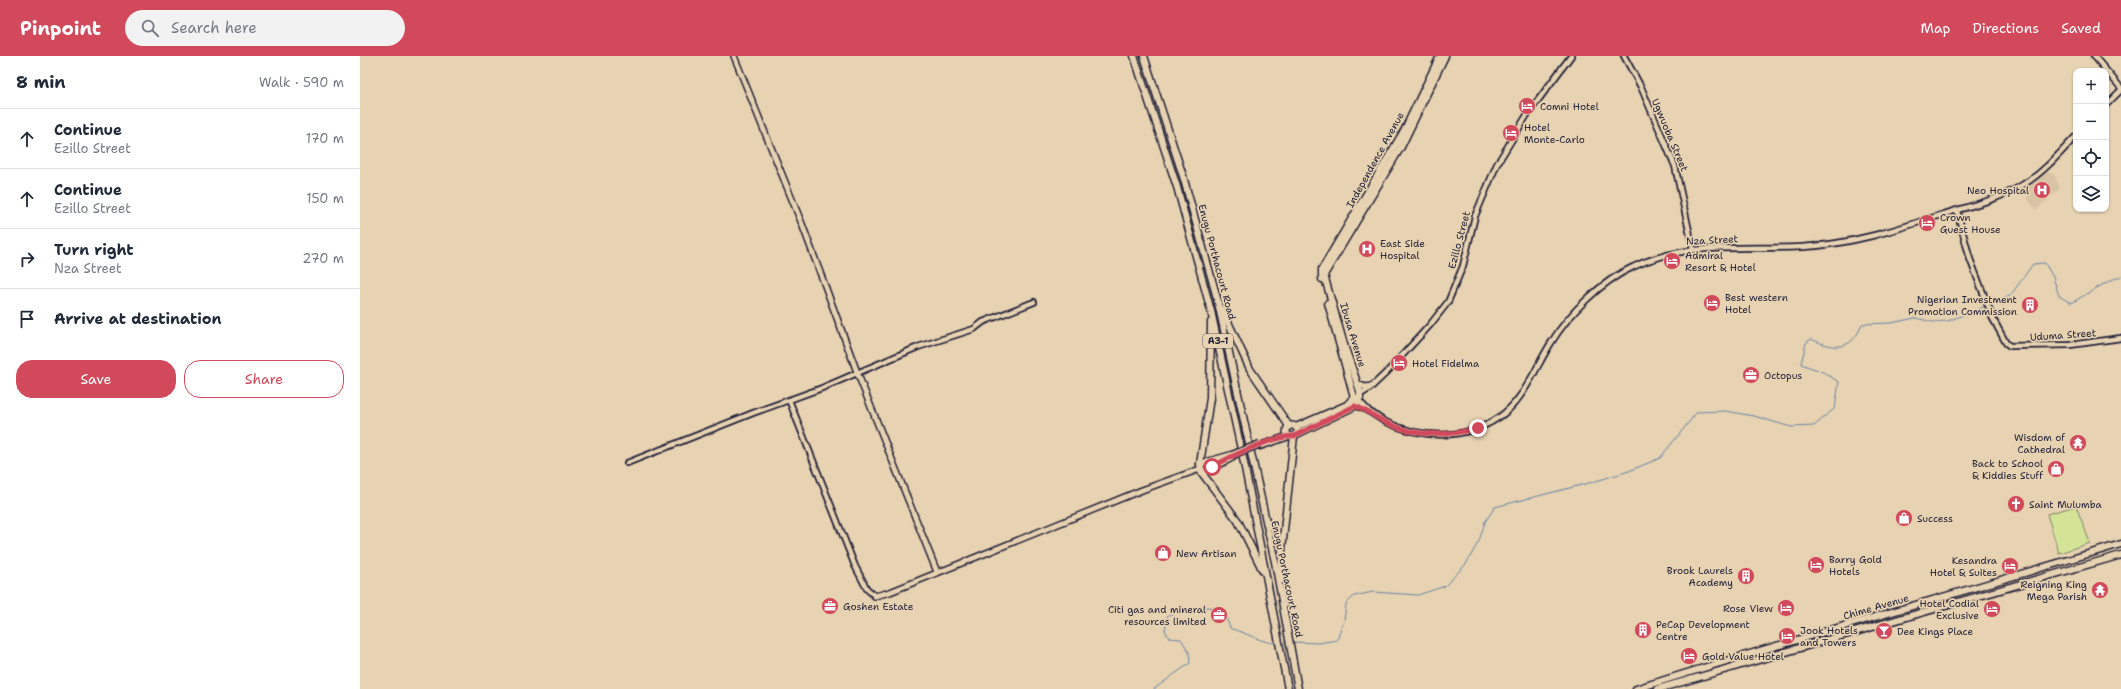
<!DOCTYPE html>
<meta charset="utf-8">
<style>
:root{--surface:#fff;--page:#f2f2f3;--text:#1f2937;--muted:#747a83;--line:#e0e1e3;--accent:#d1495b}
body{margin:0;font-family:"Shantell Sans",sans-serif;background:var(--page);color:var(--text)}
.controls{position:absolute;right:12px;top:12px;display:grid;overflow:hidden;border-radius:8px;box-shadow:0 1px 3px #0004}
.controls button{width:36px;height:36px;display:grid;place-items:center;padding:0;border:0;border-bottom:1px solid var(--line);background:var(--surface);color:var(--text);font:20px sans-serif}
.stop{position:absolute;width:12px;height:12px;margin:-9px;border:3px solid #d1495b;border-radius:50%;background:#fff}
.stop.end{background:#d1495b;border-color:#fff;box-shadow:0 1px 4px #0008}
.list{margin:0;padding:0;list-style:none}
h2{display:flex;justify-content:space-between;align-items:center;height:52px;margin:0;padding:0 16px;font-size:17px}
h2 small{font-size:13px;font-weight:400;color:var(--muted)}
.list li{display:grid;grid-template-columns:26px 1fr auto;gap:12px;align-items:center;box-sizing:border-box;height:60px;padding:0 16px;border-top:1px solid var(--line)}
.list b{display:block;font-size:15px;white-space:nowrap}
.list p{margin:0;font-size:13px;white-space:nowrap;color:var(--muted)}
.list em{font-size:13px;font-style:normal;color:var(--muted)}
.actions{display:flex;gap:8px;padding:12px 16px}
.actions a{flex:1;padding:9px 0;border:1px solid var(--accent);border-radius:16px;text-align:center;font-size:14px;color:var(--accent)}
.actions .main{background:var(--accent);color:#fff}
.icon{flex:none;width:22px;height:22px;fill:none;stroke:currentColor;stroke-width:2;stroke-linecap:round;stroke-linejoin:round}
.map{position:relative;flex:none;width:1761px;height:633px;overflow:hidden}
header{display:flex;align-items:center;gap:24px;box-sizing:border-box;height:56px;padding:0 20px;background:var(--accent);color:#fff}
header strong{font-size:19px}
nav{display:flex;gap:22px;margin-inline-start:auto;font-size:14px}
.search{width:280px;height:36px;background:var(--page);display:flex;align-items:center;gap:10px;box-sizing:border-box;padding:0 14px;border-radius:22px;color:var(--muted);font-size:15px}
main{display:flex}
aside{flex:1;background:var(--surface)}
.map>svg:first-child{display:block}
.built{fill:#d8c3a4}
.grass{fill:#d4e497;stroke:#7b8369}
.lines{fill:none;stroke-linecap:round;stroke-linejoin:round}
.stream{stroke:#6686a9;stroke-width:1}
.tertiary-casing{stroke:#22223b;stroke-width:8}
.secondary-casing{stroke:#22223b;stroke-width:8}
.primary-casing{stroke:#22223b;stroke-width:9}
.trunk-casing{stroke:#22223b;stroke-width:9}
.tertiary{stroke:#e7d2b1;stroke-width:4.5}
.secondary{stroke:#e7d2b1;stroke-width:5}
.primary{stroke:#e7d2b1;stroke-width:6}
.trunk{stroke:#e7d2b1;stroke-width:6}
.primary-bridge-casing{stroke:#22223b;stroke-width:9;stroke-linecap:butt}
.primary-bridge{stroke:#e7d2b1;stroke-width:6}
.route{stroke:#d1495b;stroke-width:5}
.labels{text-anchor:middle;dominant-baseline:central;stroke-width:3.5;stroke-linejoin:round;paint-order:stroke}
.shield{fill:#e7d2b1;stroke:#5d575e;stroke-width:1}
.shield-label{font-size:9px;font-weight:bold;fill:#22223b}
.poi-label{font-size:10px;fill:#22223b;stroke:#e7d2b1;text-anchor:start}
.street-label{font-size:10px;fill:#22223b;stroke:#e7d2b1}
</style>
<header>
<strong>Pinpoint</strong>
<div class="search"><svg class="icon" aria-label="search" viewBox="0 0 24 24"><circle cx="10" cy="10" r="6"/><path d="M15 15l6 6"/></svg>Search here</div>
<nav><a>Map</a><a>Directions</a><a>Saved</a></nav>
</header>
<main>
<aside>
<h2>8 min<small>Walk · 590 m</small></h2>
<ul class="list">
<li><svg class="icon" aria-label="ahead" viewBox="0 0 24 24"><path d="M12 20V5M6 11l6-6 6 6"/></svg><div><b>Continue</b><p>Ezillo Street</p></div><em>170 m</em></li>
<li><svg class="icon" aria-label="ahead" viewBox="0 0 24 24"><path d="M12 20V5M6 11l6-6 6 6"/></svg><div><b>Continue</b><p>Ezillo Street</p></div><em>150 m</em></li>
<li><svg class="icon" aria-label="right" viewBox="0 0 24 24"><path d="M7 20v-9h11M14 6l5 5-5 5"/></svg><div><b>Turn right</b><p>Nza Street</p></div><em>270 m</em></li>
<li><svg class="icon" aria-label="arrive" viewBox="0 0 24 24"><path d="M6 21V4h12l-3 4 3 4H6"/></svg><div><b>Arrive at destination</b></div></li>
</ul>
<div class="actions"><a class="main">Save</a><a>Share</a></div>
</aside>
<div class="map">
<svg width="1761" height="633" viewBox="0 0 1761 633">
<rect width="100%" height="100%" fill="#e7d2b1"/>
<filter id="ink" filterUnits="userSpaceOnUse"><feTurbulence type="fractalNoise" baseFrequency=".025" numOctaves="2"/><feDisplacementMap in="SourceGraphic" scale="8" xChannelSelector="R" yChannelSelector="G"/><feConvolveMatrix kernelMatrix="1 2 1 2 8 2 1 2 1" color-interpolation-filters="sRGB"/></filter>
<g filter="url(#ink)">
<polygon class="built" points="1686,116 1694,118 1700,132 1676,154 1668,143 1665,133"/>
<polygon class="grass" points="1716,450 1730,487 1699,497 1687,458"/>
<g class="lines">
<g class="stream">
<path d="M1629,249L1650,240L1673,208L1685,207L1693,221L1699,240L1711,247C1728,238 1744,226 1761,220"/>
<path d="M932,586L959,587L977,584L984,565L986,548L994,540L1013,536L1058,539L1085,530L1106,508L1119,485L1125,466L1135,451L1233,426L1269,415L1300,402L1337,356L1365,355L1394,360L1431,371L1454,370L1475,352L1479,326L1463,316L1441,308L1446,287L1451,283C1475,294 1492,295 1502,268L1531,267L1555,262L1573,266L1588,265L1626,250"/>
<path d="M794,633L830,607L829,596L821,583L809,582L805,574L808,559C820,556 854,545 863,556C866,560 868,568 871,573C886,576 901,587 916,587"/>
</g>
<g class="tertiary-casing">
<g id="tertiary">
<polyline points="1264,0 1281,31 1315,110 1333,193"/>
<polyline points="1734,0 1761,32"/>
<polyline points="1746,49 1761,34"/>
<polyline points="1597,155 1610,203 1632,260"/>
<polyline points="1632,261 1646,287 1650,290 1710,289 1761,282"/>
<polyline points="999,339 1009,333 1027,316 1070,269 1088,246 1103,210 1115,160 1137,108 1167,59 1211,0"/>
<polyline points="996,342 1008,354"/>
<polyline points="429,344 495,510 507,533 515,540"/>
<path d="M993,348C998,351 1004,352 1008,355C1015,358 1019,363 1026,366C1062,383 1105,384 1138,362C1164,345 1175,312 1191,287C1209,257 1242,225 1273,211C1327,185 1385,194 1443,191C1492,188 1535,174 1581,159C1609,150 1639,144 1664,128C1684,116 1700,97 1716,80"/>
<polyline points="267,407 393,357 462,332 558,291 614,273 623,266 674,246"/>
</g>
</g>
<g class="secondary-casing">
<g id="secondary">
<polyline points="374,0 442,168 497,316 577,516"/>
<polyline points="998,328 1005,331 1012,330"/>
<polyline points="515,540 530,536 782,434 840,413"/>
</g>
</g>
<g class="primary-casing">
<g id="primary">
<polyline points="962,223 962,213 1045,73 1080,0"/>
<circle cx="932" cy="375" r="5.5"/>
<polyline points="936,371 987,349 994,341 968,247"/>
<polyline points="937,378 993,351 1000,342 1000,335 985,292 964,219 1041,91 1085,0"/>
<polyline points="900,390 929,380"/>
<polyline points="872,399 840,408 842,417 873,401"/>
<path d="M1276,633C1437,582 1600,537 1761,488"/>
<polyline points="1298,633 1761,499"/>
</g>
</g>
<g class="trunk-casing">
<g id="trunk">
<polyline points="774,0 817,131 851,255 884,407 928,633"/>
<polyline points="784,0 823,120 857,242 915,506 938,633"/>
<polyline points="862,253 890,313 929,370"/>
<polyline points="840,408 850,342 851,266"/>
<polyline points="842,417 878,465 903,515"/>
<polyline points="921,524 922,493 934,380"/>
</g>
</g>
<use href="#tertiary" class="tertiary"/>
<use href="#secondary" class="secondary"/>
<use href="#primary" class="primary"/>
<use href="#trunk" class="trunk"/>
<g class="primary-bridge-casing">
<polyline id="primary-bridge" points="872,399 900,388"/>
</g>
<use href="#primary-bridge" class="primary-bridge"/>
</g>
</g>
<g class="lines" filter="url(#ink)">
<path class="route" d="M852,411C873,399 911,381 934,380L995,350C1006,354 1015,361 1025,366C1055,381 1086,381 1118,372"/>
</g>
<defs>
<g id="hotel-disc" transform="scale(0.9)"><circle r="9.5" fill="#d1495b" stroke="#e7d2b1"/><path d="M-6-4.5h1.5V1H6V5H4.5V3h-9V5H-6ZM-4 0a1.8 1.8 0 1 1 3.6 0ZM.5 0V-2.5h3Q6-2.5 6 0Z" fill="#fff"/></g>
<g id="hospital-disc" transform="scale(0.9)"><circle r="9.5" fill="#d1495b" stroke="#e7d2b1"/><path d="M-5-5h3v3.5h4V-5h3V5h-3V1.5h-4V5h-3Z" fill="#fff"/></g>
<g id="building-disc" transform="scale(0.9)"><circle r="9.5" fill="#d1495b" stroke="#e7d2b1"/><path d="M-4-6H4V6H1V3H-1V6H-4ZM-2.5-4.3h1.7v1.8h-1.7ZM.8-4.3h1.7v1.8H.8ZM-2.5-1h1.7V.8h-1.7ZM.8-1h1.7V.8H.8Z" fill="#fff"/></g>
<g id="office-disc" transform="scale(0.9)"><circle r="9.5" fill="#d1495b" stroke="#e7d2b1"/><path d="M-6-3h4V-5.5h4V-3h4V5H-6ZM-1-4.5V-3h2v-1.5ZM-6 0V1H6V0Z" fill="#fff"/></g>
<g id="temple-disc" transform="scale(0.9)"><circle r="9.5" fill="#d1495b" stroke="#e7d2b1"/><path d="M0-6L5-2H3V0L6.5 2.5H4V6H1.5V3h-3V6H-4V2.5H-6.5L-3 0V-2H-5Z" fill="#fff"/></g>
<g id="shop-disc" transform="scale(0.9)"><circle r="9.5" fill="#d1495b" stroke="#e7d2b1"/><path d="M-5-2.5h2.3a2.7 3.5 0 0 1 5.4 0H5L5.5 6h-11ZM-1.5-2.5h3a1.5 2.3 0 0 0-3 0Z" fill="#fff"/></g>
<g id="church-disc" transform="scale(0.9)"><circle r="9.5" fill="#d1495b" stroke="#e7d2b1"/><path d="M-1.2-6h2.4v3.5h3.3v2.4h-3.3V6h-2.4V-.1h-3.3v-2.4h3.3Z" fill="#fff"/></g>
<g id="bar-disc" transform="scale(0.9)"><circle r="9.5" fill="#d1495b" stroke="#e7d2b1"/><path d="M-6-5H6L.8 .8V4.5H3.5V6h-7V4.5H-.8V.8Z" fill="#fff"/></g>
</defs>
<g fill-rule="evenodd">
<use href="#hotel-disc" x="1167" y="50"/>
<use href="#hotel-disc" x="1151" y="77"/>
<use href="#hospital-disc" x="1682" y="134"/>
<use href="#hotel-disc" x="1567" y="167"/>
<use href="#hospital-disc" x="1007" y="193"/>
<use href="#hotel-disc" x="1312" y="205"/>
<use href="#hotel-disc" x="1352" y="247"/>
<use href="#building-disc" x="1670" y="249"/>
<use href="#hotel-disc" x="1039" y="307"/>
<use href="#office-disc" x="1391" y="319"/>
<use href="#temple-disc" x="1718" y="387"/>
<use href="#shop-disc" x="1696" y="413"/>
<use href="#church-disc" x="1656" y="448"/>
<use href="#shop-disc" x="1544" y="462"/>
<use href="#shop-disc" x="803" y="497"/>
<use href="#hotel-disc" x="1456" y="509"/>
<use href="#hotel-disc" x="1650" y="510"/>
<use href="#building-disc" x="1386" y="520"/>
<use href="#temple-disc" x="1740" y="534"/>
<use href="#office-disc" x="470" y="550"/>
<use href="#hotel-disc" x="1426" y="552"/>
<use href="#hotel-disc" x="1632" y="553"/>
<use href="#office-disc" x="859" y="559"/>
<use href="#building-disc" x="1283" y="574"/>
<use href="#bar-disc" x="1524" y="575"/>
<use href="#hotel-disc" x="1427" y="580"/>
<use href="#hotel-disc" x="1329" y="600"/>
</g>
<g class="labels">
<rect class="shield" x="843" y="278" width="30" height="14" rx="3"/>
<g class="shield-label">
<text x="858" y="285">A3-1</text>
</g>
<g class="poi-label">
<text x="1180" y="50">Comni Hotel</text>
<text x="1164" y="71">Hotel<tspan x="1164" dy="12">Monte-Carlo</tspan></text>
<text x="1669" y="134" text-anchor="end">Neo Hospital</text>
<text x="1580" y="161">Crown<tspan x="1580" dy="12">Guest House</tspan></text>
<text x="1020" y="187">East Side<tspan x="1020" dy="12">Hospital</tspan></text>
<text x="1325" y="199">Admiral<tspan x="1325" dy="12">Resort &amp; Hotel</tspan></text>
<text x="1365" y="241">Best western<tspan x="1365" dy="12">Hotel</tspan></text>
<text x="1657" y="243" text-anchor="end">Nigerian Investment<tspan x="1657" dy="12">Promotion Commission</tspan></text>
<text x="1052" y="307">Hotel Fidelma</text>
<text x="1404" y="319">Octopus</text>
<text x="1705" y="381" text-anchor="end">Wisdom of<tspan x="1705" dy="12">Cathedral</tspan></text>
<text x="1683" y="407" text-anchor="end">Back to School<tspan x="1683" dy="12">&amp; Kiddies Stuff</tspan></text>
<text x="1669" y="448">Saint Mulumba</text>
<text x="1557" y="462">Success</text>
<text x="816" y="497">New Artisan</text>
<text x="1469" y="503">Barry Gold<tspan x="1469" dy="12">Hotels</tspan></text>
<text x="1637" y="504" text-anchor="end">Kesandra<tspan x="1637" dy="12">Hotel &amp; Suites</tspan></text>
<text x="1373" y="514" text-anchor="end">Brook Laurels<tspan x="1373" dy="12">Academy</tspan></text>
<text x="1727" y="528" text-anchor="end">Reigning King<tspan x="1727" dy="12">Mega Parish</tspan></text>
<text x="1619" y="547" text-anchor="end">Hotel Codial<tspan x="1619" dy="12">Exclusive</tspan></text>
<text x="483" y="550">Goshen Estate</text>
<text x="1413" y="552" text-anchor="end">Rose View</text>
<text x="846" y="553" text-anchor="end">Citi gas and mineral<tspan x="846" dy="12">resources limited</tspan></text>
<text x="1296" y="568">PeCap Development<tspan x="1296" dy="12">Centre</tspan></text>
<text x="1440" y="574">Jook Hotels<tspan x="1440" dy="12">and Towers</tspan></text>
<text x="1537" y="575">Dee Kings Place</text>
<text x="1342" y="600">Gold Value Hotel</text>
</g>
<g class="street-label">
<text transform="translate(1310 79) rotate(67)">Ugwuoba Street</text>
<text transform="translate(1015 104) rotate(-61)">Independence Avenue</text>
<text transform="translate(1099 184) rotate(-75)">Ezillo Street</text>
<text transform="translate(1352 184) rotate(-3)">Nza Street</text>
<text transform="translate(857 206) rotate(75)">Enugu Porthacourt Road</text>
<text transform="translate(993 279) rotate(73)">Ibusa Avenue</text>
<text transform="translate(1703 279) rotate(-4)">Uduma Street</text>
<text transform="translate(927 523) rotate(78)">Enugu Porthacourt Road</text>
<text transform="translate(1516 551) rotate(-16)">Chime Avenue</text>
</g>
</g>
</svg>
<div class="controls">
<button>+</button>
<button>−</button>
<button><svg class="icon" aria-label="locate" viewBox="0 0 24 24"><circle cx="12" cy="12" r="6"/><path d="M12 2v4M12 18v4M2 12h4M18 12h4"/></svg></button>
<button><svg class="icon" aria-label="layers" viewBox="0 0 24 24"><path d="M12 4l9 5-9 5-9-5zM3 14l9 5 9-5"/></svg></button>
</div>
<div class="stop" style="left:852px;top:411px"></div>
<div class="stop end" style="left:1118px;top:372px"></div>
</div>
</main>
